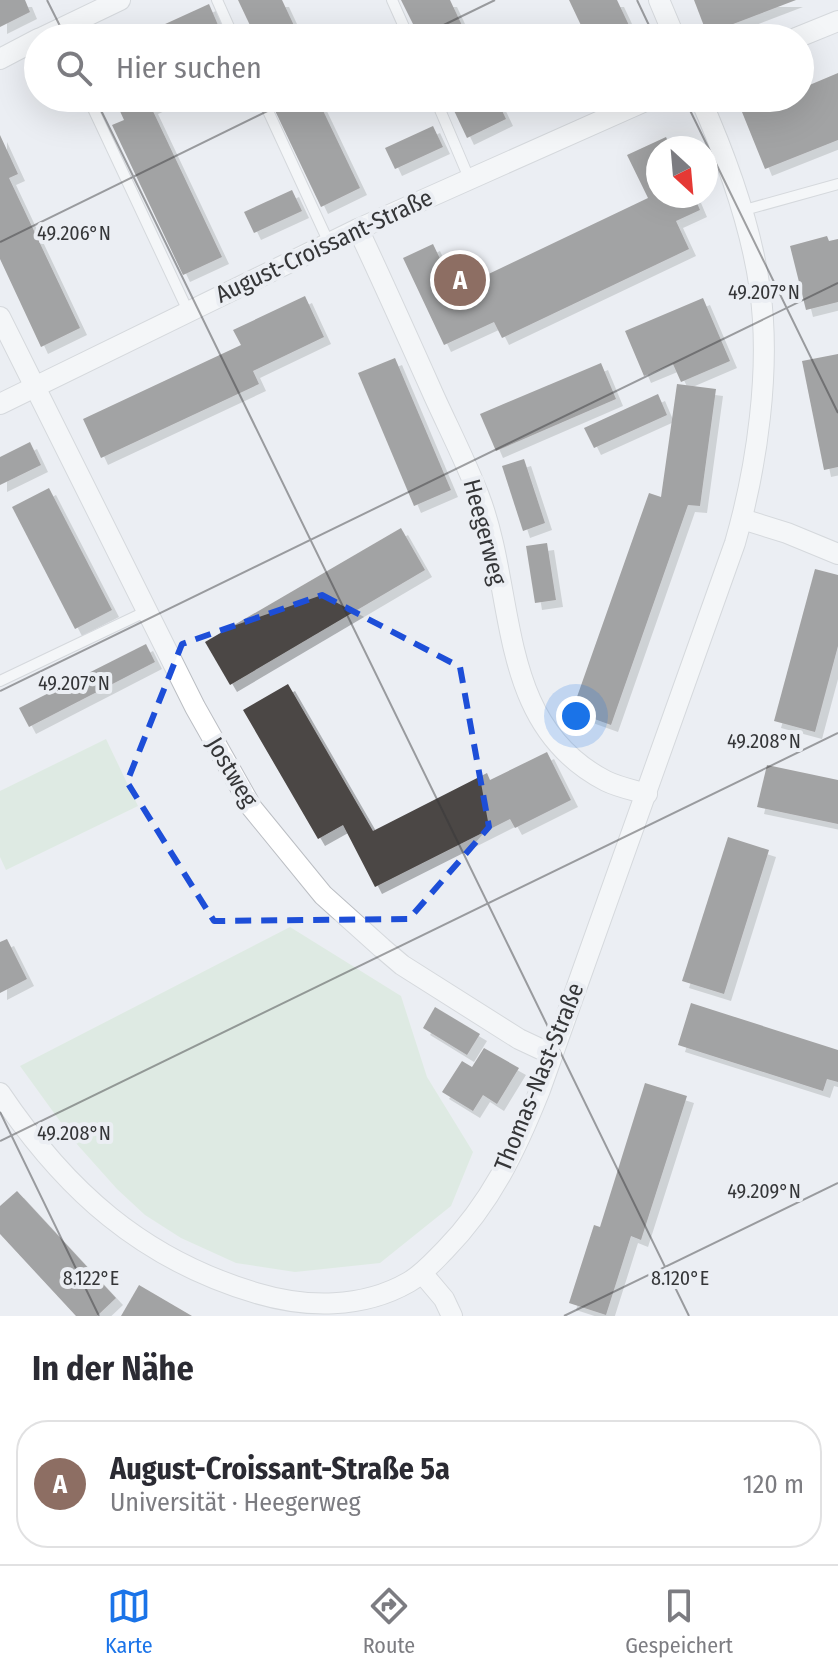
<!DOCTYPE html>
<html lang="de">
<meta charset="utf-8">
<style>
:root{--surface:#fff;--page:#f2f2f3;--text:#2b2b33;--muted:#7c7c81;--line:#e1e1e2;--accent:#1a73e8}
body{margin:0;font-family:"Fira Sans Condensed",sans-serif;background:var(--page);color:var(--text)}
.compass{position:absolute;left:646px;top:136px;width:72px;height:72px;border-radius:50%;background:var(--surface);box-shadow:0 8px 32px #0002;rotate:154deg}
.you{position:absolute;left:576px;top:716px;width:28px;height:28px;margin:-20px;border:6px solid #fff;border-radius:50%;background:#1a73e8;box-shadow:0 0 0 12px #1a73e833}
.badge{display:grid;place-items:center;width:52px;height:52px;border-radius:50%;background:var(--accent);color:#fff;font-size:26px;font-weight:700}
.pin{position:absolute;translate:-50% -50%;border:4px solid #fff;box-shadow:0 2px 8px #0006}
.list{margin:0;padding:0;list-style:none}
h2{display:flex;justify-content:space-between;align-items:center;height:104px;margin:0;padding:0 32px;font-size:34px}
h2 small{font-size:26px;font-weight:400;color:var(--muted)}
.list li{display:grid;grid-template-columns:52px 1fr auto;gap:24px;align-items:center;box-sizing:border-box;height:128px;margin:0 16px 16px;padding:0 16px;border:2px solid var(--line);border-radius:32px}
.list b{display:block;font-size:30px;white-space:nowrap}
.list p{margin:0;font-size:26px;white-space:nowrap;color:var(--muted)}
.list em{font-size:26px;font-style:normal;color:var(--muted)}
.icon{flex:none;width:44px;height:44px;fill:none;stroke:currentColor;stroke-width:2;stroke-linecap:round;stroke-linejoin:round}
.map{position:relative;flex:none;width:838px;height:1316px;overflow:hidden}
.search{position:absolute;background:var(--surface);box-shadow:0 8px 32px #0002;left:24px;right:24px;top:24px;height:88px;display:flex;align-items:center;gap:20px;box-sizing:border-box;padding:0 28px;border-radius:44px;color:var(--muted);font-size:30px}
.sheet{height:248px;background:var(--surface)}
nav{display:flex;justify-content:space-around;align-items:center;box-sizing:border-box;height:112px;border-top:2px solid var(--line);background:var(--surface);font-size:22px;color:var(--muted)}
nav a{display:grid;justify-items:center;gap:4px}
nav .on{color:var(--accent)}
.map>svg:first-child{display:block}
.green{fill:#cfe5d0}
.building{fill:#4c4745;filter:url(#shadow)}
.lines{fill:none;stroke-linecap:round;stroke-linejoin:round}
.lane-casing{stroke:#bbbec3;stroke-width:12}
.street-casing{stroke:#bbbec3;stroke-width:22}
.lane{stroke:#fff;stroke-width:10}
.street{stroke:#fff;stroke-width:20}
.marked{fill:none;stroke:#1d4ed8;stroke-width:6;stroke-dasharray:16 10;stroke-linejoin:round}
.ticks{fill:none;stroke:#353638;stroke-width:2;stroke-opacity:0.45}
.labels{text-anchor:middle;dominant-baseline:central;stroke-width:8;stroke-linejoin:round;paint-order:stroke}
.street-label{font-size:24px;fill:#353638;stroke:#ebeef3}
.ticks-label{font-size:20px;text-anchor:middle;fill:#353638;stroke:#ebeef3;stroke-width:8;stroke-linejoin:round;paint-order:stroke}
</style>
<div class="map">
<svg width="838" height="1316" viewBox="0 0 838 1316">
<defs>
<filter id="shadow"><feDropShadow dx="7" dy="7" stdDeviation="0" flood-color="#0004"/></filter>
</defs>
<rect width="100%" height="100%" fill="#ebeef3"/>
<g class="green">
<polygon points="106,739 138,806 6,870 0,857 0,791"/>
<polygon points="290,927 401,996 427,1077 473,1152 451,1206 380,1263 295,1272 236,1263 181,1238 145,1215 117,1189 75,1142 20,1066"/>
</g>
<g class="building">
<polygon points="0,0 25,0 30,12 0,27"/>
<polygon points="238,0 282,0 298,34 290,38 256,38"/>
<polygon points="401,0 450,0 468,38 420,38"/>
<polygon points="569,0 617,0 635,38 587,38"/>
<polygon points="694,0 796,0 707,34"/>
<polygon points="209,4 218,25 190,38 156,38 152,30"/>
<polygon points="838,73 838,140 765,169 742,112 778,98 800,98 800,89"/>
<polygon points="114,98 158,98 160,103 151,107 222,257 183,275 112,125 124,120"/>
<polygon points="269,98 317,98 360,188 321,207"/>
<polygon points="448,98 496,98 506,119 467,138"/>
<polygon points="433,126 443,147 395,169 385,148"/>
<polygon points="0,135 18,174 9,178 80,328 41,347 0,259"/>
<polygon points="666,137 671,148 658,148 658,196 694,196 700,210 676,221 689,249 502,338 494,322 444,345 403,258 433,244 455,290 648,198 627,155"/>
<polygon points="292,190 302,211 254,233 244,212"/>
<polygon points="827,236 829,241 838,239 838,302 806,310 790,246"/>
<polygon points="305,296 324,337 253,371 259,384 101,458 83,419 241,345 233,330"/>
<polygon points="703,298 730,361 681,382 673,364 644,376 625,331"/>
<polygon points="838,354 838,467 824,470 802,361"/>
<polygon points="395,358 451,490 414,506 358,373"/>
<polygon points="601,363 616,399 496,451 480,414"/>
<polygon points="677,384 716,389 700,506 688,505 611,725 572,711 649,493 661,497"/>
<polygon points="658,394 667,415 594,448 584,428"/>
<polygon points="30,442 41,465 0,485 0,457"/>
<polygon points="524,459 545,523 523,531 502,466"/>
<polygon points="49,488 112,610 75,629 12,507"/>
<polygon points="401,528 425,570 230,685 205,642"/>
<polygon points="547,543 556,600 535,603 526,546"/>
<polygon points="815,569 838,575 838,646 815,732 774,721"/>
<polygon points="146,644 155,662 29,727 19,708"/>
<polygon points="288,684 373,831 487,773 490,780 547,752 571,800 515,828 510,819 375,887 343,825 318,839 243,710"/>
<polygon points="767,765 838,780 838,824 757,807"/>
<polygon points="728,837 769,850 724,994 682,981"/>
<polygon points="7,939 27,979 0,993 0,942"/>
<polygon points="691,1003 838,1050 838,1082 827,1079 823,1091 678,1045"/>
<polygon points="435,1007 480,1034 467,1055 423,1028"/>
<polygon points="484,1048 519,1068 497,1104 483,1095 473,1111 442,1092 462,1061 472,1067"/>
<polygon points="645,1083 687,1096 641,1240 631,1236 606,1315 569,1303 594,1225 600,1227"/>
<polygon points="17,1191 116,1298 97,1316 76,1316 0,1234 0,1206"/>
<polygon points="139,1285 192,1316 121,1316"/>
</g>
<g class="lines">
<g class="lane-casing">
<g id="lane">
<polyline points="217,0 234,38"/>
<polyline points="392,0 409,38"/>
<polyline points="88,98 188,311"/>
<polyline points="262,98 329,243"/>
<polyline points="435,98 469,178"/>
<polyline points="741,211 838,184"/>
<polyline points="0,681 147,611"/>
</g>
</g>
<g class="street-casing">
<g id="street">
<polyline points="659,0 675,38"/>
<polyline points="41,38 120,0"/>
<polyline points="796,38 838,21"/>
<polyline points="0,59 38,39"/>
<path d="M358,229C384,284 409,340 434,396C449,429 466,462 479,496C517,594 495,724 606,781C618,787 633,790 647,794"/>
<polyline points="0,317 195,707 252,808 323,895 382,948 402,965 519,1039 551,1054"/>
<polyline points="0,404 358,229 652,98"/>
<polyline points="742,519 787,533 838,554"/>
<path d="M0,1093C66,1191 142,1259 256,1293C306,1308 362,1309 409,1282C423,1274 434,1261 445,1250C491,1203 516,1150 540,1090L735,543C757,467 771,369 760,290C751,224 727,159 700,98"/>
<polyline points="422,1273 444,1299 452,1316"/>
</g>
</g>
<use href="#lane" class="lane"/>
<use href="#street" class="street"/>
</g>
<path d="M0 0H838V1316H0ZM322,595L460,667L489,827L409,919L214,921L127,782L182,644Z" fill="#ebeef3" fill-opacity=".55" fill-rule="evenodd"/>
<path class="marked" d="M322,595L460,667L489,827L409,919L214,921L127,782L182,644Z"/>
<path class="ticks" d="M47,0L66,38M637,0L655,38M417,38L495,0M95,98L689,1316M684,98L838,413M0,242L294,98M0,691L838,283M0,1112L99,1316M0,1141L838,733M564,1316L838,1183"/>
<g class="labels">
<g class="street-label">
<text transform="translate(324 246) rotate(-25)">August-Croissant-Straße</text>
<text transform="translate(485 532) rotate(75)">Heegerweg</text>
<text transform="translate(232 772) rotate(59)">Jostweg</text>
<text transform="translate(539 1077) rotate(-68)">Thomas-Nast-Straße</text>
</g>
</g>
<g class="ticks-label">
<text x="74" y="240">49.206°N</text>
<text x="764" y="299">49.207°N</text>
<text x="74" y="690">49.207°N</text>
<text x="764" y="748">49.208°N</text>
<text x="74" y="1140">49.208°N</text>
<text x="764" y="1198">49.209°N</text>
<text x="91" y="1285">8.122°E</text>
<text x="680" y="1285">8.120°E</text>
</g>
</svg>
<svg class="compass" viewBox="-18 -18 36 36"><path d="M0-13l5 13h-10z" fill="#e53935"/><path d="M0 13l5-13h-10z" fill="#7c7c81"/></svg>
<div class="you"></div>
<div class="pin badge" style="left:460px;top:280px;background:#8d6e63">A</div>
<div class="search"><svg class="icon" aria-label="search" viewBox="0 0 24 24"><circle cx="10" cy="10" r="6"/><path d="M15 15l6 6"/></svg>Hier suchen</div>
</div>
<section class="sheet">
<h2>In der Nähe<small></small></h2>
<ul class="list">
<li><span class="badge" style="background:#8d6e63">A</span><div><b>August-Croissant-Straße 5a</b><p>Universität · Heegerweg</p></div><em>120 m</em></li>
</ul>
</section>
<nav>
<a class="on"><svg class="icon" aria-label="map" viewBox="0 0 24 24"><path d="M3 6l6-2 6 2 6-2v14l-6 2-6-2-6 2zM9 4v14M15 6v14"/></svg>Karte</a>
<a><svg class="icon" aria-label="directions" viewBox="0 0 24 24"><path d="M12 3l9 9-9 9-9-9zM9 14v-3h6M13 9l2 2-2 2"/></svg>Route</a>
<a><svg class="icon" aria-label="saved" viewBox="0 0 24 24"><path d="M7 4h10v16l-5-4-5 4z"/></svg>Gespeichert</a>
</nav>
